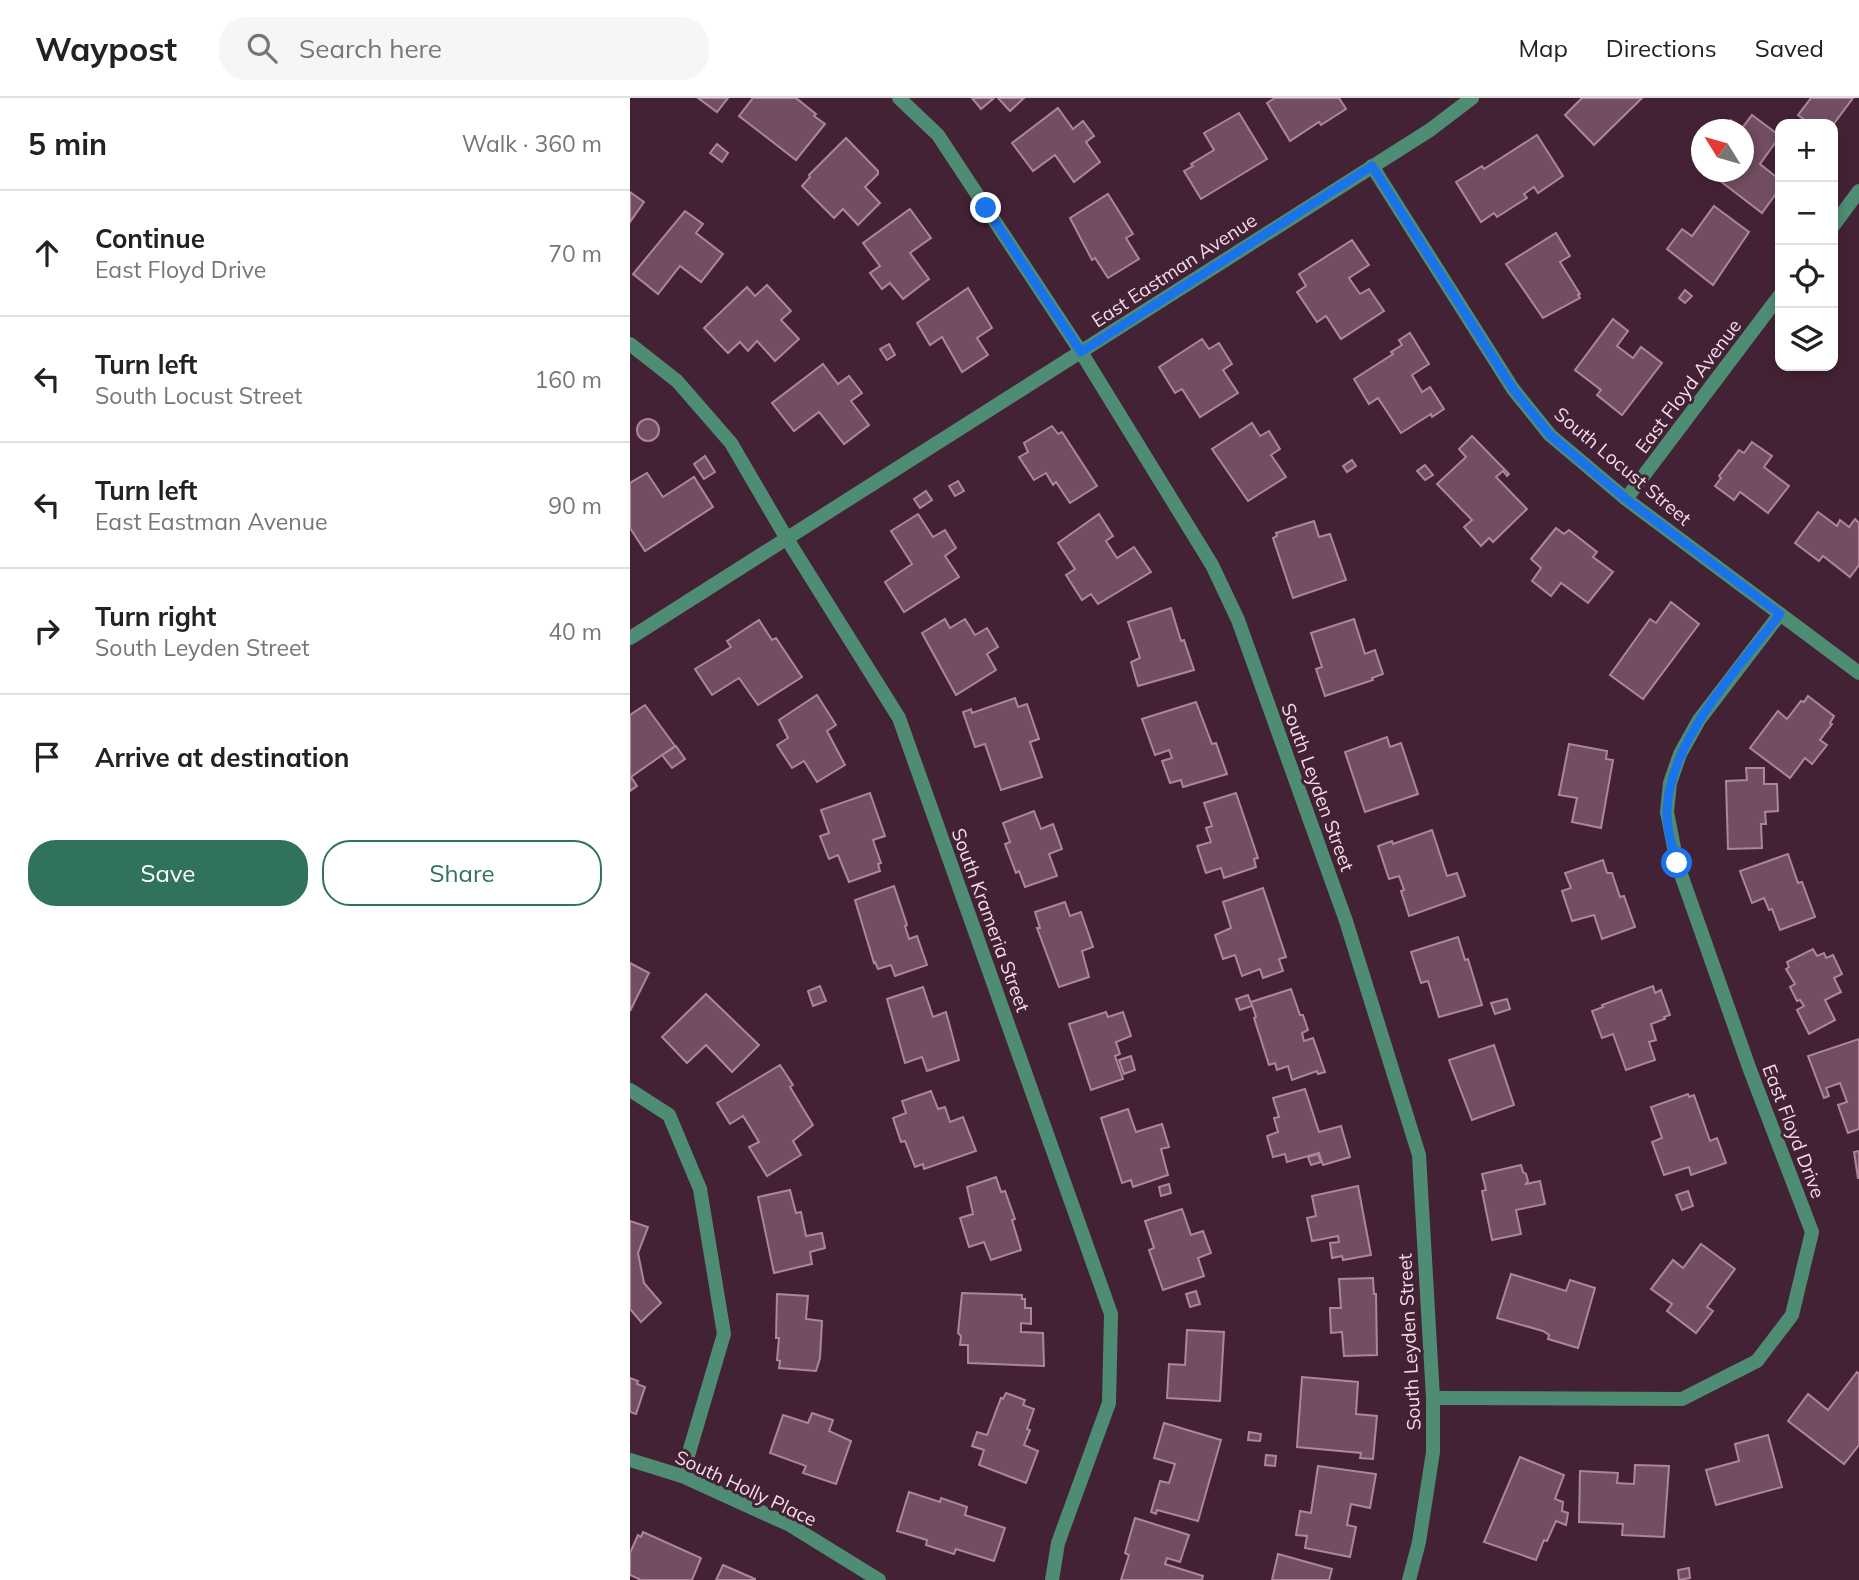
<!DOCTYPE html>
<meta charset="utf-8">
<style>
:root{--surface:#fff;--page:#f6f6f6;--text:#222;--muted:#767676;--line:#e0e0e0;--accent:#30725b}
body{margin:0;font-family:Mulish,sans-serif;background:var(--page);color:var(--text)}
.controls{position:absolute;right:21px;top:21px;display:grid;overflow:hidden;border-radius:14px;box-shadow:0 4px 10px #0003}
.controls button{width:63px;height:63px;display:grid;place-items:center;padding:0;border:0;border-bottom:2px solid var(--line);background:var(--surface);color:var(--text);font:35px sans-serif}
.compass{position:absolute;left:1061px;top:21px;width:63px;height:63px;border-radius:50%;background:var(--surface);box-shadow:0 4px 10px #0003;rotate:307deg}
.stop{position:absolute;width:21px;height:21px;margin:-16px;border:5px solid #1a73e8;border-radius:50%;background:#fff}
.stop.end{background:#1a73e8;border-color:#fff;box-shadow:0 2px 7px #0008}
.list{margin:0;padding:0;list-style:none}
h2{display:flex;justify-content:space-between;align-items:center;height:91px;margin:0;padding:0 28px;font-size:30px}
h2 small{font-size:23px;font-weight:400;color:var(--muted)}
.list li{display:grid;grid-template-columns:46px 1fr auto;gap:21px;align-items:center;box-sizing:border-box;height:126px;padding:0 28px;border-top:2px solid var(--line)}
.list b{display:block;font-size:26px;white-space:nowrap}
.list p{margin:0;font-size:23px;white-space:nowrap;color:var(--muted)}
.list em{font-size:23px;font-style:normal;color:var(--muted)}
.actions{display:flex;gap:14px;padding:21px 28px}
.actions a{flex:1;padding:16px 0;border:2px solid var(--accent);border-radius:28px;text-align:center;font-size:24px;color:var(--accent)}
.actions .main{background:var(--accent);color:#fff}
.icon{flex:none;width:38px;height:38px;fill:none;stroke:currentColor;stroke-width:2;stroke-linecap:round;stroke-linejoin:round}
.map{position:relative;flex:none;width:1229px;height:1482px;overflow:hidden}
header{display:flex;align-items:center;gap:42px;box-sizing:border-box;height:98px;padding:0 35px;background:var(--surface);border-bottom:2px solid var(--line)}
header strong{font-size:33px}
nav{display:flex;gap:38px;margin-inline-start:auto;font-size:24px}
.search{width:490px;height:63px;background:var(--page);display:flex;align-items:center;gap:18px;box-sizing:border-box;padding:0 24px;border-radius:28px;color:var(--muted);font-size:26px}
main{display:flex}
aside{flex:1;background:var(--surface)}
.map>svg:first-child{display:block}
.building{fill:#734e62;stroke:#ae859b;stroke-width:2}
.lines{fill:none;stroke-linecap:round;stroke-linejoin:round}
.minor{stroke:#4f8c74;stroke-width:14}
.route{stroke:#1a73e8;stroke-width:9}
.labels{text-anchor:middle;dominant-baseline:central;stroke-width:6;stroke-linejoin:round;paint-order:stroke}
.street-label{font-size:19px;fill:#f4dde9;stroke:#442235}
</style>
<header>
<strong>Waypost</strong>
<div class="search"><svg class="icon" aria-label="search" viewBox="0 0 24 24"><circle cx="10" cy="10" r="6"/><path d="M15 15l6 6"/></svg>Search here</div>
<nav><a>Map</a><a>Directions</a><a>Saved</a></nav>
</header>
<main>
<aside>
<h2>5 min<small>Walk · 360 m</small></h2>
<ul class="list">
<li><svg class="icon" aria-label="ahead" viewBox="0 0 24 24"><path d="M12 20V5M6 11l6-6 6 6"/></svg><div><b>Continue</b><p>East Floyd Drive</p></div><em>70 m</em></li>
<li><svg class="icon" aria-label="left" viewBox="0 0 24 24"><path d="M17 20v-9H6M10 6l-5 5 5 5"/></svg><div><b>Turn left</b><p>South Locust Street</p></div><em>160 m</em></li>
<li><svg class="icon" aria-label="left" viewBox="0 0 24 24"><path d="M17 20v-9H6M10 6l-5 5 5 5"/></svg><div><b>Turn left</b><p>East Eastman Avenue</p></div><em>90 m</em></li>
<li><svg class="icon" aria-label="right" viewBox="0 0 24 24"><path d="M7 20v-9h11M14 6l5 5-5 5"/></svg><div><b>Turn right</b><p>South Leyden Street</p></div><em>40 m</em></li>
<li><svg class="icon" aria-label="arrive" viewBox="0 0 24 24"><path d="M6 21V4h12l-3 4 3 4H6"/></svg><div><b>Arrive at destination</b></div></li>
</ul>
<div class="actions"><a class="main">Save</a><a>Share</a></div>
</aside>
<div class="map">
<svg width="1229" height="1482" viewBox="0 0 1229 1482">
<rect width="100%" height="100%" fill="#442235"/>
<g class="building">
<polygon points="68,0 98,0 87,14"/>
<polygon points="123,0 166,0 186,16 184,18 195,26 166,62 109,18"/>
<polygon points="342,0 364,0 351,11"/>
<polygon points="368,0 394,0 380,13"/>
<polygon points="645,0 709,0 716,11 691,27 689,24 660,43 637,5"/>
<polygon points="952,0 1012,0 964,47 935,17"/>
<polygon points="1181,0 1223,0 1203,27 1180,26 1168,17"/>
<polygon points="428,10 443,31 453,23 464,38 456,44 470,64 444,84 425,57 403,73 382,45"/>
<polygon points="609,15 637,61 571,101 554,73 563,68 561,66 584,52 574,35"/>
<polygon points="1122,17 1150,38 1130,66 1150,82 1150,90 1132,115 1081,76 1083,74 1114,74 1114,32 1093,32 1101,22 1112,30"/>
<polygon points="907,37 933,78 908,95 904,89 894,96 897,100 867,119 864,115 851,124 826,84 852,68 854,71"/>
<polygon points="216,40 248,73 248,76 235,89 250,105 228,127 213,111 204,120 172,88 180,79 179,77"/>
<polygon points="87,46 98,55 92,64 80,55"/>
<polygon points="0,94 14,104 0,124"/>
<polygon points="478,96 503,136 496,140 509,161 478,180 465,160 462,162 440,120"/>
<polygon points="1084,108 1119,134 1083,187 1037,151 1052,131 1062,138"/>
<polygon points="280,111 301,140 280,155 299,181 273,201 260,185 252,191 240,175 250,168 233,145"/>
<polygon points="55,113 73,126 66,135 93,156 71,184 50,168 28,196 3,176"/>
<polygon points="926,135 940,158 930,164 950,196 948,197 950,200 913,220 876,166"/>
<polygon points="722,142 739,167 719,180 730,196 739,191 754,213 711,241 696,218 687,224 667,194 676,188 669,176"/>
<polygon points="137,187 161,213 151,222 169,241 145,263 127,243 118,253 110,244 98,255 74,230 117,189 125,198"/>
<polygon points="338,190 362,230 347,240 358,257 332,274 312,239 300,247 287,225"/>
<polygon points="1055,192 1062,198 1055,205 1049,200"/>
<polygon points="983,221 998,233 987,248 1003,260 1011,249 1032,265 992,317 967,297 971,292 945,272"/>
<polygon points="780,235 799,266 782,277 792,294 800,289 814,311 802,319 801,316 771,335 748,300 739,306 724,281 763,256 761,254 772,247 769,242"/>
<polygon points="572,241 579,251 589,245 602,266 593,272 608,295 570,319 552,291 545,295 529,269"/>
<polygon points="259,246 265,257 257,262 250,251"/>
<polygon points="193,266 208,286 219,278 232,295 221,303 239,327 214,346 189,314 164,333 142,305"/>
<circle cx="18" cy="332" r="11"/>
<polygon points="622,325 630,338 639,333 650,351 641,357 656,379 618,403 582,351"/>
<polygon points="422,328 428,336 432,334 467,388 440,405 426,384 423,387 416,375 404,382 389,359 398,354 394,345"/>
<polygon points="842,338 879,376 877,378 873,373 866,379 897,411 863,444 859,440 851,448 834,429 842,422 807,386 836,359 829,351"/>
<polygon points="1122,344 1142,358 1134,369 1159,388 1138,415 1110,394 1104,402 1085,388 1091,380 1089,378 1109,352 1114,355"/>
<polygon points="75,358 85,374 74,381 64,366"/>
<polygon points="722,362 726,368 717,374 713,368"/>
<polygon points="795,367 803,377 795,382 787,373"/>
<polygon points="17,375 33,399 64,379 83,409 15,453 0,430 0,385"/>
<polygon points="328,383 334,393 325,398 319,388"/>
<polygon points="296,393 302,402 290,410 284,401"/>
<polygon points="1188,414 1207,428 1210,422 1219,429 1225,421 1229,425 1229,467 1220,479 1193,458 1189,463 1165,445"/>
<polygon points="288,416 303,439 315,432 326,450 315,458 329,479 274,514 255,484 282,466 261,433"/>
<polygon points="469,416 483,438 476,443 487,460 504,449 521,474 468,506 461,496 452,502 436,477 445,471 428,445"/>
<polygon points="684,423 689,439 700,436 716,482 663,500 643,440 647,438 646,435"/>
<polygon points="926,430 934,436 939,432 967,454 963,459 983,474 958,505 931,485 921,498 902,483 911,470 901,461"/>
<polygon points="1041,504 1069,526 1013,601 980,577 1020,521 1026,525"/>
<polygon points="541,510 551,543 554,542 564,572 508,588 501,564 510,560 498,524"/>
<polygon points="315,521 320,530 335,521 345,537 357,530 368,549 357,556 366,572 326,597 292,535"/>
<polygon points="724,521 735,556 745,552 753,576 742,580 743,582 695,598 686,571 692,569 681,535"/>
<polygon points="129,522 142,542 146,540 172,579 128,607 109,580 82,597 65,571 101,549 97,543"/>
<polygon points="187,597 206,627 197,633 215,667 187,684 174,663 162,670 147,647 158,640 149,622"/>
<polygon points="1178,598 1204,618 1200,625 1202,626 1190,642 1197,647 1182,666 1175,660 1160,680 1120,650 1148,613 1157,621 1171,603 1174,604"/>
<polygon points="385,600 388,609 397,606 409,641 400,644 412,679 371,692 355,646 345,649 333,614 341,611 342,615"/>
<polygon points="566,604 582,646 586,645 597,676 553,689 551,682 540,685 532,663 542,660 539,652 525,657 512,621"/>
<polygon points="15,607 45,648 1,679 7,688 0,693 0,617"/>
<polygon points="757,639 760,649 771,645 788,696 735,714 715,654"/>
<polygon points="939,646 977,653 976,661 983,662 971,730 942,724 947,700 929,697"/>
<polygon points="46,648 55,661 42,670 32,657"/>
<polygon points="1116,670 1134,670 1134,686 1147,686 1148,713 1135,714 1136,726 1131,726 1132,750 1098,751 1096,683 1117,682"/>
<polygon points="240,695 255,738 243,742 251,765 248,766 250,773 219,784 208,757 199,761 190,738 199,735 191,712"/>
<polygon points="606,695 628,760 624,761 626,769 594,780 591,770 576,775 567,748 581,744 576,730 582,728 574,705"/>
<polygon points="404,713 411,731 423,726 432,751 419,756 427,778 395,789 389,773 386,775 375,746 380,744 373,725"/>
<polygon points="802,732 817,778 827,775 835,798 779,818 771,793 774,792 769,778 759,781 748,748 762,743 763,746"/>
<polygon points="1158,756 1168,785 1172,784 1185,819 1150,832 1142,811 1139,812 1134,800 1122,805 1110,773"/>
<polygon points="973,762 977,775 982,775 990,799 994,798 1005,829 972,841 964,817 942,823 932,793 941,790 935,775"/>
<polygon points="264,788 277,827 275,828 279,841 287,838 297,867 265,878 261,867 248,871 245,864 244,865 225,802"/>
<polygon points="633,790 656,859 649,861 653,873 633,880 630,871 612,878 605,857 593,861 585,837 601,830 593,804"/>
<polygon points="435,804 440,818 451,814 463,849 452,853 459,879 429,889 407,830 410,830 405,814"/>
<polygon points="828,839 835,862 838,861 852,907 809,919 798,883 791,885 781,854"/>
<polygon points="1183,851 1187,858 1194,855 1196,860 1203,857 1212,876 1204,880 1211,894 1195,902 1205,922 1179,936 1167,912 1174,908 1170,902 1167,903 1160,889 1165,886 1156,871 1159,869 1157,864"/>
<polygon points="0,865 19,875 0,913"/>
<polygon points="190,888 196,903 183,908 178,893"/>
<polygon points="1023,888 1025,895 1031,892 1040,917 1034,919 1035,921 1021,926 1026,942 1019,944 1025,962 996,972 983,936 972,940 962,913 973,909 972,907"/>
<polygon points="293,889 303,919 316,914 329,962 297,973 292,959 275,965 257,901"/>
<polygon points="661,891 670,917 673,917 678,932 672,935 674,943 683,940 695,974 688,976 687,973 662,982 658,968 647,972 645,965 639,967 624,920 626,919 621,904"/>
<polygon points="76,896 129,947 102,974 76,947 57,965 32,939"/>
<polygon points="618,897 622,908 610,912 606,901"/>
<polygon points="877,901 880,911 865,916 861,905"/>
<polygon points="476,914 478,919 493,914 501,938 486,944 490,956 485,958 493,981 461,992 439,926"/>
<polygon points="1229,941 1229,1031 1218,1035 1208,1007 1217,1004 1210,985 1196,990 1199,998 1194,1000 1178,958"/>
<polygon points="864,947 884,1007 842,1022 819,962"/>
<polygon points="501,958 505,972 494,976 489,962"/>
<polygon points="150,967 163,987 160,989 183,1027 163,1043 171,1057 137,1078 119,1049 129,1044 113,1018 100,1026 87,1005"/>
<polygon points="675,991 689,1034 711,1028 720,1059 693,1067 689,1055 657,1064 655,1056 643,1059 637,1038 648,1034 644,1020 649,1019 643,1000"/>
<polygon points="301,993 308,1011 315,1009 320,1024 333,1019 346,1053 294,1071 293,1066 285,1069 275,1043 271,1044 263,1020 276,1015 272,1003"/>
<polygon points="1058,996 1059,999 1064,997 1080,1043 1087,1040 1096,1065 1061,1077 1059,1069 1034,1077 1022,1044 1032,1040 1021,1009"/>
<polygon points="498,1011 506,1034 532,1026 539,1049 531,1051 538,1077 503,1089 501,1082 492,1085 471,1020"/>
<polygon points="1229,1053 1229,1080 1228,1080 1224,1054"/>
<polygon points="688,1056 691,1064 681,1067 678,1059"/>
<polygon points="891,1067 893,1074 896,1076 898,1083 896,1086 910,1083 915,1106 886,1112 891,1136 862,1142 852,1093 856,1092 852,1076"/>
<polygon points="366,1079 371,1094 375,1093 385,1121 382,1122 391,1152 361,1162 354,1144 339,1149 330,1120 343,1116 337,1089"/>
<polygon points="539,1086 541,1095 531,1098 529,1089"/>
<polygon points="728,1088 741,1157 713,1162 712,1158 702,1160 700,1145 709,1144 708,1138 682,1143 677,1120 686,1118 682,1098"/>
<polygon points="160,1092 166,1115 171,1114 176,1138 192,1135 195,1150 180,1154 182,1166 144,1175 128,1099"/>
<polygon points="1058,1093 1063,1108 1052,1112 1046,1097"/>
<polygon points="552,1111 561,1137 573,1133 581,1155 568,1160 574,1178 533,1192 519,1152 524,1150 515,1123"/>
<polygon points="0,1123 18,1129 8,1155 14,1185 31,1205 11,1224 0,1211"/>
<polygon points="1071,1146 1105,1171 1077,1209 1083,1213 1066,1235 1037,1213 1042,1206 1021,1191 1043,1162 1053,1170"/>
<polygon points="881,1176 936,1193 940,1182 965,1190 948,1250 918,1241 919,1237 913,1233 867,1220"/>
<polygon points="743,1180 744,1196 746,1196 747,1257 714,1258 712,1234 701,1235 700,1210 711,1210 709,1181"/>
<polygon points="566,1193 570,1206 560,1209 556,1196"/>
<polygon points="332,1195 392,1197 392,1201 395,1201 395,1210 401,1210 401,1226 391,1225 391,1234 413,1235 414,1268 338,1265 338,1247 330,1247 331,1238 328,1235"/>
<polygon points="147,1196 178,1198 176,1221 192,1223 190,1260 186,1273 149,1270 150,1263 147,1262 149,1240 146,1240"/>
<polygon points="557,1232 594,1234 590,1303 537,1300 539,1266 555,1267"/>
<polygon points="1227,1274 1229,1276 1229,1347 1214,1366 1158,1323 1178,1296 1198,1312"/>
<polygon points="672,1279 728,1284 726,1316 747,1318 743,1361 730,1360 731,1355 667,1349"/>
<polygon points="0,1280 8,1283 7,1286 15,1289 6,1316 0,1314"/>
<polygon points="376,1295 395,1302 393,1307 404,1311 397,1331 400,1332 394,1347 408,1353 396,1385 349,1367 354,1352 342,1348 347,1334 357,1337 371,1300 373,1301"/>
<polygon points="182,1315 203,1322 199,1333 221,1343 206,1386 173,1375 176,1368 140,1355 153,1317 178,1325"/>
<polygon points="534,1325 591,1342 568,1423 527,1412 526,1416 521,1414 530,1383 539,1385 545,1366 524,1360"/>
<polygon points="619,1334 631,1336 630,1343 618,1342"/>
<polygon points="1138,1337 1152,1389 1086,1407 1076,1372 1109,1363 1105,1346"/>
<polygon points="636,1357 646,1358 645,1368 635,1367"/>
<polygon points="890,1359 934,1377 925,1401 933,1404 932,1413 938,1415 936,1427 926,1423 917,1443 914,1442 906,1462 854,1444"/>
<polygon points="1005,1367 1039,1368 1034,1439 992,1437 993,1426 949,1424 950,1373 988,1375 987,1385 1004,1386"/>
<polygon points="688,1368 746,1376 740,1410 721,1406 717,1427 726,1429 720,1459 675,1450 677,1438 666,1437 670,1413 681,1415"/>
<polygon points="279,1394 310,1404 311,1400 337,1409 335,1417 375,1430 364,1463 326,1451 324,1456 296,1447 297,1442 267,1433"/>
<polygon points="505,1420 559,1437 550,1464 537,1460 535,1466 573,1478 572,1482 491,1482 499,1457 495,1455"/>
<polygon points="13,1434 71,1460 62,1482 11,1482 0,1477 0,1455 8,1437 11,1439"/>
<polygon points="648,1456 702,1471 699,1482 642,1482"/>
<polygon points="93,1467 125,1481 125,1482 86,1482"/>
<polygon points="1059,1470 1060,1480 1049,1482 1048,1472"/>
</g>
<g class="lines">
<g class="minor">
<polyline points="269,0 308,37 451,254 582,467 608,522 716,823 789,1057 803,1300 803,1354 789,1444 779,1482"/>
<polyline points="742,68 883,291 920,337 996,401 1229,575"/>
<polyline points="1203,128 1229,93"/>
<polyline points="0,246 47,283 101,345 157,441 269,620 481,1216 479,1305 428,1445 422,1482"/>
<polyline points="996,401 1150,197"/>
<polyline points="0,540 800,32 842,0"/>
<polyline points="0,992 39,1017 70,1091 94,1236 52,1378"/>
<polyline points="803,1300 1052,1301 1127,1263 1162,1217 1182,1134 1120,972 1047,765 1037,714 1040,685 1050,656 1069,622 1150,516"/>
<polyline points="0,1362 52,1378 160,1427 249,1482"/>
</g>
</g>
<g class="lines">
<path class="route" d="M356,110L451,254L742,68L883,291L920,337L996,401L1150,516C1108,571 1040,641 1037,712C1036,730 1042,748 1047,765"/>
</g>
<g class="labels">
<g class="street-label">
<text transform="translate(544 172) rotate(-33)">East Eastman Avenue</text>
<text transform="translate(1058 288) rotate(-53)">East Floyd Avenue</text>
<text transform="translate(993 368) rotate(40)">South Locust Street</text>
<text transform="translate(688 689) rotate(70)">South Leyden Street</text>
<text transform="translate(361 822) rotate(70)">South Krameria Street</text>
<text transform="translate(1164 1033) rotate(69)">East Floyd Drive</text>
<text transform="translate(779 1244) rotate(-93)">South Leyden Street</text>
<text transform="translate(116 1390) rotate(25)">South Holly Place</text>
</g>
</g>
</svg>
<div class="controls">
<button>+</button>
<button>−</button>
<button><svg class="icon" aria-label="locate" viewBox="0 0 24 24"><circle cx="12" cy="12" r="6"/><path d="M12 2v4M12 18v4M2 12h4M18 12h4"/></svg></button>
<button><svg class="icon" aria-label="layers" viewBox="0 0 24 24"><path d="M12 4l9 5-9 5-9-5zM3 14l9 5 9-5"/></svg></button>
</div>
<svg class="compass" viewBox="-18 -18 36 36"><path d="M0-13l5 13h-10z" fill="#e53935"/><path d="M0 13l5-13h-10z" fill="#767676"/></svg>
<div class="stop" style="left:1047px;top:765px"></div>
<div class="stop end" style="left:356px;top:110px"></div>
</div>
</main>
